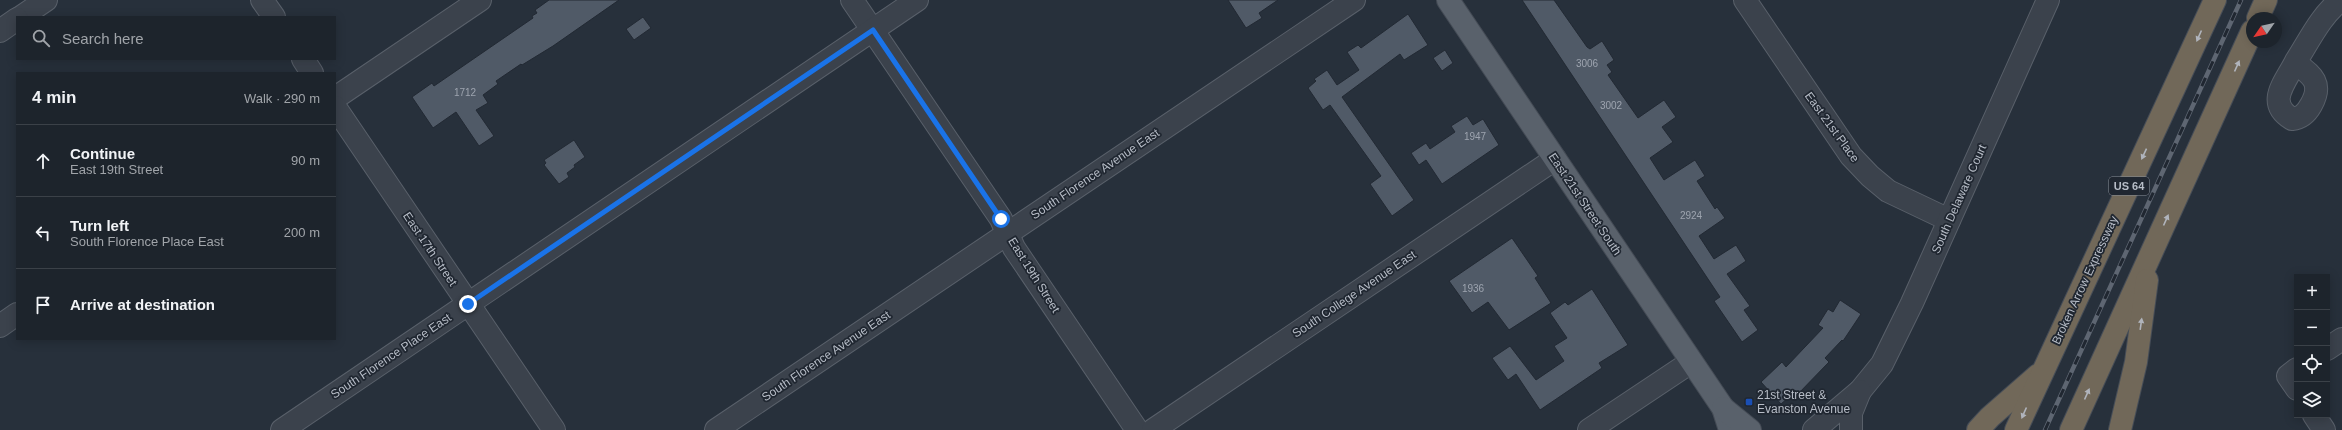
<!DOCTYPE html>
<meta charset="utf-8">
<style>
:root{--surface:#1d242c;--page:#252c34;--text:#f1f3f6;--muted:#a0a4a9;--line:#3b4148}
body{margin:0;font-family:Helvetica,sans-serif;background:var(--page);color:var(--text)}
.controls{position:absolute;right:12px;bottom:12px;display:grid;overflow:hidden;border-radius:0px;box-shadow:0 2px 10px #0003}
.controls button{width:36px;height:36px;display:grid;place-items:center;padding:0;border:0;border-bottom:1px solid var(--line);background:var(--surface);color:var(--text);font:20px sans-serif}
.compass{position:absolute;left:2246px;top:12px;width:36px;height:36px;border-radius:50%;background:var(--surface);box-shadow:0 2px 10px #0003;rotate:236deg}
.stop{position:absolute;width:12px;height:12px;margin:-9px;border:3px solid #1a73e8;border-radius:50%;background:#fff}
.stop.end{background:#1a73e8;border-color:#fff;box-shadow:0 1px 4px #0008}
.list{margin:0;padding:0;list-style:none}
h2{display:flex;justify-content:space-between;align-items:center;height:52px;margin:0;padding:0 16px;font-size:17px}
h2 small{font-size:13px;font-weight:400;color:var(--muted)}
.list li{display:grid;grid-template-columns:26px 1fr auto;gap:12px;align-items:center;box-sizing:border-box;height:72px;padding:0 16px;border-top:1px solid var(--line)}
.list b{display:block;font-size:15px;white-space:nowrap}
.list p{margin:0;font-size:13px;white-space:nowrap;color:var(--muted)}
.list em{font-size:13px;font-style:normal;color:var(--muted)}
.icon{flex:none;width:22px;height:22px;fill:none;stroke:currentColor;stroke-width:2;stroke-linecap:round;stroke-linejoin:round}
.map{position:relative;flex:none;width:2342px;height:430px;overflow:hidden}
.search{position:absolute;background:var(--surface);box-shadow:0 2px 10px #0003;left:16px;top:16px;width:320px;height:44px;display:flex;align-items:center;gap:10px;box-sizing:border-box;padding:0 14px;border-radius:0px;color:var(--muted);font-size:15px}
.panel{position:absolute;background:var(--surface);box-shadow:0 2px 10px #0003;left:16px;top:72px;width:320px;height:268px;border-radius:0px}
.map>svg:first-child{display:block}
.building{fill:#505a67;stroke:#222933}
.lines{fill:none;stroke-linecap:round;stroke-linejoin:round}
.minor-casing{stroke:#59606a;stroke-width:24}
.major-casing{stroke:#444b55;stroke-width:24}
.highway-casing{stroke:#464d57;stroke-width:24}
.minor{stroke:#3b424c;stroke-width:22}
.major{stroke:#59616b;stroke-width:22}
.highway{stroke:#716859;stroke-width:22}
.rail-casing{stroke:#5e6672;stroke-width:4.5}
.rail{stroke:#202731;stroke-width:3;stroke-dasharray:9;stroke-linecap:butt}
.oneway{fill:#b0b4bc}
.route{stroke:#1a73e8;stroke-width:5}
.transit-dot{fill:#1a4fb4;stroke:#202731;stroke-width:1.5}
.labels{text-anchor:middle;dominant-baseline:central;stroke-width:3.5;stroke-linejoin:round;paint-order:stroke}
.number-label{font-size:10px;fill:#9da4af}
.shield{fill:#202731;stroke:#8a909a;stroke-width:1}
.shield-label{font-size:11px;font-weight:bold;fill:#b7bdc7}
.street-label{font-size:12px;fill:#b7bdc7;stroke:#202731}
.poi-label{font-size:12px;fill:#b7bdc7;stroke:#202731;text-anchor:start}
</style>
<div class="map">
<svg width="2342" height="430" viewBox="0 0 2342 430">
<rect width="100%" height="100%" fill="#27303b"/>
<g class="building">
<polygon points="549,0 619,0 553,46 522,65 521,64 496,81 498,84 483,95 488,103 476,110 494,136 479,146 456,112 433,128 412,97 432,83 434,86 533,18 532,16 537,13 535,10"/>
<polygon points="1228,0 1278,0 1259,13 1262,18 1246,28"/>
<polygon points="1522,0 1554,0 1587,47 1590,49 1602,41 1614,60 1607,65 1612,72 1608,75 1638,118 1664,100 1676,117 1662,127 1673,142 1650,158 1664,180 1695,160 1705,176 1697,181 1715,209 1717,207 1725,218 1699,236 1714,259 1736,245 1746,261 1727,274 1750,306 1744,310 1758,330 1742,342 1714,301 1720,297"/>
<polygon points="1408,14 1428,45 1404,60 1400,54 1342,97 1414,200 1392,216 1370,184 1381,176 1330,105 1323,110 1308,88 1316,81 1314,79 1327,70 1337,85 1359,70 1347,52 1358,45 1361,48"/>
<polygon points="643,17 651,28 634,40 626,29"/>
<polygon points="1445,50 1453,63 1442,71 1433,58"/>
<polygon points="1467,116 1473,125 1483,119 1499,145 1442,184 1426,160 1419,165 1411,153 1426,143 1430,149 1455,132 1451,126"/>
<polygon points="574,140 585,157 574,165 575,167 567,173 569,177 559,184 544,165 546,163 544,160"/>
<polygon points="1512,238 1538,276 1535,278 1551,303 1509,330 1488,302 1472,313 1449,281"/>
<polygon points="1592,289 1628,345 1599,363 1602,368 1540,410 1516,374 1508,380 1492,358 1510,346 1536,380 1564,361 1554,346 1567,338 1550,313 1565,302 1568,305"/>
<polygon points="1840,300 1861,314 1843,341 1842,340 1825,358 1829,362 1797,395 1795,392 1781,404 1761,382 1782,362 1786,367 1823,328 1818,325 1828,309 1833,312"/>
</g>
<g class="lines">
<g class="minor-casing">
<g id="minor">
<polyline points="262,0 274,17"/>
<polyline points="852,0 1001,219 1014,248 1137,430"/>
<polyline points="1745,0 1851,156 1870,176 1888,191 1949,220"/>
<polyline points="21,17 46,0"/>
<polyline points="0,31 17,19"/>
<polyline points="303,59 312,73"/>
<path d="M2295,63C2313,75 2323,84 2311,105C2306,114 2301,118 2292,119C2266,103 2284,84 2295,63L2296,61C2309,41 2321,15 2341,0"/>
<polyline points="335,98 480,0"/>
<polyline points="335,107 554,430"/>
<polyline points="0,326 17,314"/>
<polyline points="2327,349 2342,339"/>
<polyline points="2297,369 2288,376 2297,389"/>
<polyline points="2314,415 2324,430"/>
<polyline points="282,430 917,0"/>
<polyline points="716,430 1354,0"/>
<polyline points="1153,430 1555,159"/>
<polyline points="1589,430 1691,362"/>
<polyline points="1814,430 1860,391 1882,364 1912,303 2048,0"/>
<polyline points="1851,430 1851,413 1860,391"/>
</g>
</g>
<g class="major-casing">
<g id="major">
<polyline points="1448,0 1723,408 1730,430"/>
<polyline points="1723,408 1750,430"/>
</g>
</g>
<g class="highway-casing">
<g id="highway">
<polyline points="2258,18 2266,0"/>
<polyline points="1978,430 1990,417 2038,375"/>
<polyline points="2016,430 2215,0"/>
<polyline points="2071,430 2252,31"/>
<polyline points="2120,430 2136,362 2147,280"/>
</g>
</g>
<use href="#minor" class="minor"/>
<use href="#major" class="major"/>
<use href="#highway" class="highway"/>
<g class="rail-casing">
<polyline id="rail" points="2045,430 2241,0"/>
</g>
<use href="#rail" class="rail"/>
</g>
<defs><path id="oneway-solid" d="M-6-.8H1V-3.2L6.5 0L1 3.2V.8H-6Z"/></defs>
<g class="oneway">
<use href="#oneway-solid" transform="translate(2199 36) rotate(114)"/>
<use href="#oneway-solid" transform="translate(2237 66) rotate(-66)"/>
<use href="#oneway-solid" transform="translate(2144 154) rotate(115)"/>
<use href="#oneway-solid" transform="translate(2166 220) rotate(-66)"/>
<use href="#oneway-solid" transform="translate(2141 324) rotate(-82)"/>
<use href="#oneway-solid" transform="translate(2087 394) rotate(-66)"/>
<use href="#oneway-solid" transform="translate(2024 413) rotate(114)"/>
</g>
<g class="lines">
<polyline class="route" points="468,304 873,30 1001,219"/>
</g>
<rect class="transit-dot" x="1745" y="398" width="8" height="8" rx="2"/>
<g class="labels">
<g class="number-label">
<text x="1587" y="63">3006</text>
<text x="465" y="92">1712</text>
<text x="1611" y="105">3002</text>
<text x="1475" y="136">1947</text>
<text x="1691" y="215">2924</text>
<text x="1473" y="288">1936</text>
</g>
<rect class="shield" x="2109" y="177" width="40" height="18" rx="3"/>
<g class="shield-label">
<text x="2129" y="186">US 64</text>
</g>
<g class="street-label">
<text transform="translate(1832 127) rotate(54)">East 21st Place</text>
<text transform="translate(1095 174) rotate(-34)">South Florence Avenue East</text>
<text transform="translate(1959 199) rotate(-66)">South Delaware Court</text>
<text transform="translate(1585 204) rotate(56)">East 21st Street South</text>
<text transform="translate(430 249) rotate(56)">East 17th Street</text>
<text transform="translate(1034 275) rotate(58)">East 19th Street</text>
<text transform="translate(2085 280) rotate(-65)">Broken Arrow Expressway</text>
<text transform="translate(1354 294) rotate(-34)">South College Avenue East</text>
<text transform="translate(391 356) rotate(-34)">South Florence Place East</text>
<text transform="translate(826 356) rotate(-34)">South Florence Avenue East</text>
</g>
<g class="poi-label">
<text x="1757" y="395">21st Street &amp;<tspan x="1757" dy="14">Evanston Avenue</tspan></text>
</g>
</g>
</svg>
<div class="controls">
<button>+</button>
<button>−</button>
<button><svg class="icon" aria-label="locate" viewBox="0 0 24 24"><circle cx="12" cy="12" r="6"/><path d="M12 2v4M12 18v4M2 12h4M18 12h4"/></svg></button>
<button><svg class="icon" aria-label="layers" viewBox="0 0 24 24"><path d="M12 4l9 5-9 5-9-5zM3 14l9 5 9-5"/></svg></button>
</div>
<svg class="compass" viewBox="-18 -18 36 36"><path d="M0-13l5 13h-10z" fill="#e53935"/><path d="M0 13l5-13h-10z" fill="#a0a4a9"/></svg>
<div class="stop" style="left:1001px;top:219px"></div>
<div class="stop end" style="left:468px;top:304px"></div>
<div class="search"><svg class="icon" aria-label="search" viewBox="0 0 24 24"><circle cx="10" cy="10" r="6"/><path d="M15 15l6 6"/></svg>Search here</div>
<section class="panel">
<h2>4 min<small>Walk · 290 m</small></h2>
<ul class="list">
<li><svg class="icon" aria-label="ahead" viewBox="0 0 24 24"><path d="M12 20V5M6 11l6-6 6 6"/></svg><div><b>Continue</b><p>East 19th Street</p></div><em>90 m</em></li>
<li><svg class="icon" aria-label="left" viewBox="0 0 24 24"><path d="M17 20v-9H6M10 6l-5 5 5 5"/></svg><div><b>Turn left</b><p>South Florence Place East</p></div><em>200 m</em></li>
<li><svg class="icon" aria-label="arrive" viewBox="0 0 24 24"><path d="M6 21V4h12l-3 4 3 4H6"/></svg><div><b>Arrive at destination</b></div></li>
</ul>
</section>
</div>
